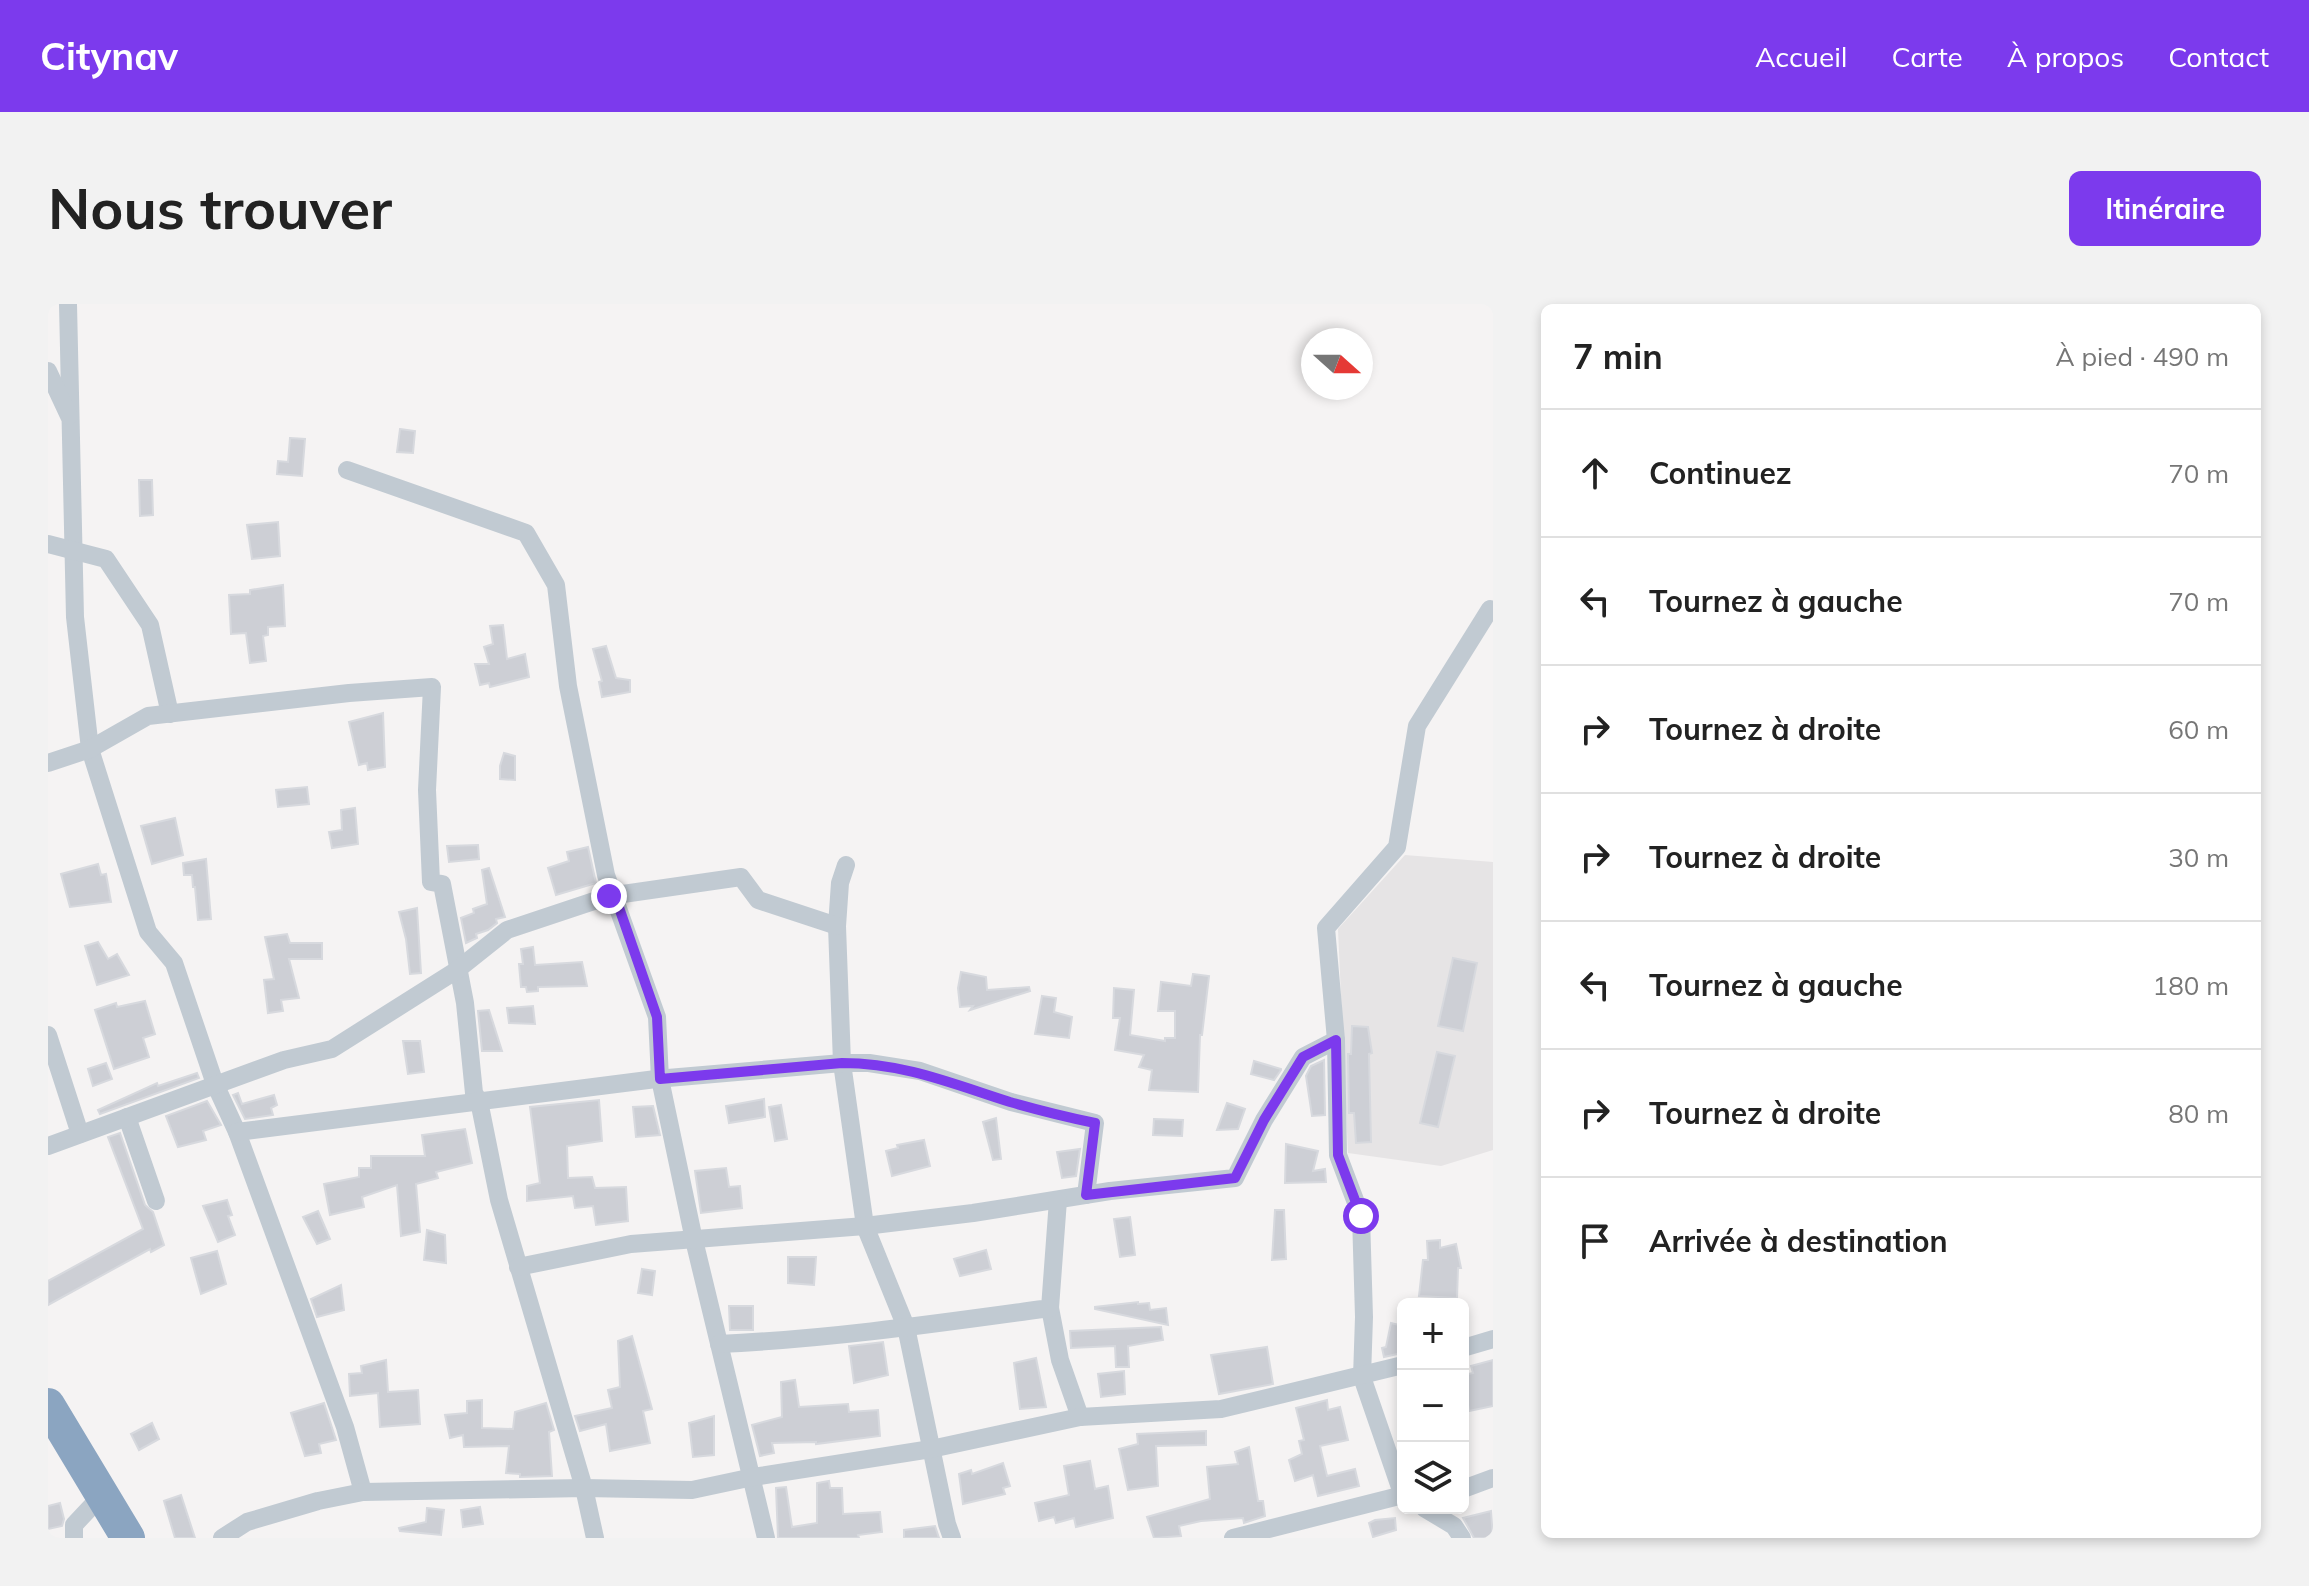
<!DOCTYPE html>
<html lang="fr">
<meta charset="utf-8">
<style>
:root{--surface:#fff;--page:#f2f2f2;--text:#222;--muted:#767676;--line:#e0e0e0;--accent:#7c3aed}
body{margin:0;font-family:Mulish,sans-serif;background:var(--page);color:var(--text)}
.controls{position:absolute;right:24px;bottom:24px;display:grid;overflow:hidden;border-radius:12px;box-shadow:0 4px 12px #0003}
.controls button{width:72px;height:72px;display:grid;place-items:center;padding:0;border:0;border-bottom:2px solid var(--line);background:var(--surface);color:var(--text);font:40px sans-serif}
.compass{position:absolute;left:1253px;top:24px;width:72px;height:72px;border-radius:50%;background:var(--surface);box-shadow:0 4px 12px #0003;rotate:111deg}
.stop{position:absolute;width:24px;height:24px;margin:-18px;border:6px solid #7c3aed;border-radius:50%;background:#fff}
.stop.end{background:#7c3aed;border-color:#fff;box-shadow:0 2px 8px #0008}
.list{margin:0;padding:0;list-style:none}
h2{display:flex;justify-content:space-between;align-items:center;height:104px;margin:0;padding:0 32px;font-size:34px}
h2 small{font-size:26px;font-weight:400;color:var(--muted)}
.list li{display:grid;grid-template-columns:52px 1fr auto;gap:24px;align-items:center;box-sizing:border-box;height:128px;padding:0 32px;border-top:2px solid var(--line)}
.list b{display:block;font-size:30px;white-space:nowrap}
.list em{font-size:26px;font-style:normal;color:var(--muted)}
.icon{flex:none;width:44px;height:44px;fill:none;stroke:currentColor;stroke-width:2;stroke-linecap:round;stroke-linejoin:round}
.map{position:relative;flex:none;width:1445px;height:1234px;overflow:hidden;border-radius:12px}
header{display:flex;align-items:center;gap:48px;box-sizing:border-box;height:112px;padding:0 40px;background:var(--accent);color:#fff}
header strong{font-size:38px}
nav{display:flex;gap:44px;margin-inline-start:auto;font-size:28px}
.intro{display:flex;align-items:center;justify-content:space-between;box-sizing:border-box;height:192px;padding:0 48px}
h1{margin:0;font-size:56px}
.button{padding:20px 36px;border-radius:12px;background:var(--accent);color:#fff;font-size:28px;font-weight:700}
main{display:flex;gap:48px;padding:0 48px}
aside{flex:1;background:var(--surface);border-radius:12px;box-shadow:0 4px 12px #0003}
.map>svg:first-child{display:block}
.education{fill:#e6e4e5}
.building{fill:#cdcfd5;stroke:#d7d9de;stroke-width:2}
.lines{fill:none;stroke-linecap:round;stroke-linejoin:round}
.street{stroke:#c1cad2;stroke-width:18}
.highway{stroke:#8ba5c1;stroke-width:34}
.route{stroke:#7c3aed;stroke-width:10}
</style>
<header>
<strong>Citynav</strong>
<nav><a>Accueil</a><a>Carte</a><a>À propos</a><a>Contact</a></nav>
</header>
<div class="intro"><h1>Nous trouver</h1><a class="button">Itinéraire</a></div>
<main>
<div class="map">
<svg width="1445" height="1234" viewBox="0 0 1445 1234">
<rect width="100%" height="100%" fill="#f5f3f3"/>
<polygon class="education" points="1357,551 1445,558 1445,846 1393,862 1300,849 1290,625"/>
<g class="building">
<polygon points="352,125 367,127 365,149 349,148"/>
<polygon points="242,134 257,135 254,172 229,170 230,157 240,158"/>
<polygon points="91,176 104,176 105,211 92,212"/>
<polygon points="230,218 232,252 204,255 199,221"/>
<polygon points="235,281 237,322 220,323 220,331 215,332 218,357 202,359 198,329 183,330 181,291 202,290 202,286"/>
<polygon points="455,321 459,355 477,350 481,373 442,383 441,379 432,381 427,360 441,360 436,343 445,340 442,322"/>
<polygon points="558,342 568,374 582,376 582,388 554,393 551,378 554,377 545,345"/>
<polygon points="335,409 337,463 320,466 319,459 311,461 301,418"/>
<polygon points="456,449 467,452 467,476 452,475 452,462"/>
<polygon points="259,483 261,500 230,503 228,486"/>
<polygon points="307,504 310,540 284,544 281,528 294,526 293,506"/>
<polygon points="127,514 135,551 104,560 93,522"/>
<polygon points="430,541 431,555 401,558 399,542"/>
<polygon points="540,543 548,579 508,591 500,564 521,557 519,548"/>
<polygon points="158,555 163,615 150,616 147,583 145,583 144,571 136,571 135,559"/>
<polygon points="50,560 53,571 58,570 63,598 22,603 13,570"/>
<polygon points="441,564 457,613 448,615 449,619 440,626 428,630 429,634 418,639 413,614 426,609 425,605 439,600 434,566"/>
<polygon points="369,604 373,669 362,670 358,635 351,608"/>
<polygon points="239,630 242,639 274,639 274,655 241,655 251,694 233,696 235,707 220,709 216,676 226,675 217,633"/>
<polygon points="50,638 60,655 69,650 81,671 49,681 37,642"/>
<polygon points="485,643 487,661 534,658 539,682 490,683 490,687 479,688 478,683 473,683 471,660 475,660 473,645"/>
<polygon points="1405,654 1429,659 1415,727 1390,722"/>
<polygon points="913,668 938,673 939,686 981,683 982,687 922,706 925,702 912,703 910,684"/>
<polygon points="1145,670 1161,672 1154,731 1152,731 1150,788 1101,786 1104,766 1091,763 1096,751 1067,746 1072,714 1065,714 1066,684 1086,686 1082,731 1117,737 1117,734 1127,734 1127,707 1110,707 1113,678 1143,682"/>
<polygon points="994,692 1008,694 1006,708 1024,713 1021,734 987,730"/>
<polygon points="97,697 107,730 95,734 101,753 66,765 47,706 68,699 69,703"/>
<polygon points="485,702 487,720 461,719 459,704"/>
<polygon points="441,706 454,747 434,747 430,707"/>
<polygon points="1304,722 1320,723 1324,749 1321,750 1323,838 1308,839 1306,809 1301,809 1300,750 1303,750"/>
<polygon points="355,737 372,737 376,768 360,770"/>
<polygon points="1389,748 1407,752 1390,823 1372,819"/>
<polygon points="1276,756 1277,811 1264,812 1258,772 1263,762"/>
<polygon points="1206,757 1233,765 1233,766 1226,776 1203,770"/>
<polygon points="58,759 64,775 45,782 40,765"/>
<polygon points="149,769 151,774 52,810 50,806 109,779 110,782"/>
<polygon points="190,789 194,800 226,791 229,801 223,804 225,811 197,815 185,791"/>
<polygon points="716,795 717,813 681,819 678,802"/>
<polygon points="551,796 554,837 519,842 520,874 544,873 547,884 578,883 580,917 548,921 545,902 527,904 525,892 479,897 479,882 492,879 482,803"/>
<polygon points="159,797 173,821 155,827 158,836 130,843 118,812"/>
<polygon points="1179,799 1197,805 1190,825 1169,826"/>
<polygon points="733,801 739,835 727,837 721,803"/>
<polygon points="605,802 612,831 588,833 585,803"/>
<polygon points="948,814 953,855 945,856 935,818"/>
<polygon points="1106,815 1135,816 1134,832 1105,831"/>
<polygon points="417,825 424,859 388,868 390,874 368,880 372,928 353,932 349,881 314,893 316,903 282,911 276,880 311,873 311,864 323,864 323,852 377,852 374,831"/>
<polygon points="72,829 97,901 105,908 116,941 103,948 102,945 0,1001 0,977 95,925 60,833"/>
<polygon points="876,836 882,862 844,872 838,847 850,844 849,841"/>
<polygon points="1238,840 1270,847 1265,867 1277,865 1278,878 1237,879"/>
<polygon points="1032,845 1028,872 1014,874 1009,848"/>
<polygon points="678,864 681,883 692,882 694,904 653,909 647,867"/>
<polygon points="179,896 184,911 180,912 187,931 170,938 155,902"/>
<polygon points="1227,906 1236,906 1238,955 1224,956"/>
<polygon points="270,907 282,935 269,940 255,913"/>
<polygon points="1082,913 1087,951 1072,953 1066,915"/>
<polygon points="379,926 397,931 398,959 376,956"/>
<polygon points="1392,936 1392,944 1408,940 1413,964 1410,964 1409,994 1371,992 1375,956 1380,956 1379,937"/>
<polygon points="938,946 943,965 912,972 906,955"/>
<polygon points="169,947 178,980 153,990 143,954"/>
<polygon points="740,953 768,953 766,981 740,979"/>
<polygon points="594,965 607,967 604,991 590,989"/>
<polygon points="293,981 296,1006 269,1013 263,995"/>
<polygon points="1090,998 1090,1000 1101,999 1102,1006 1118,1004 1120,1021 1047,1005 1047,1003"/>
<polygon points="681,1002 705,1002 705,1026 682,1026"/>
<polygon points="1343,1019 1355,1022 1352,1040 1354,1049 1336,1053 1334,1044 1338,1043"/>
<polygon points="1113,1023 1115,1036 1080,1042 1081,1063 1068,1063 1067,1042 1023,1044 1022,1027"/>
<polygon points="584,1032 604,1105 595,1107 602,1139 562,1147 558,1120 532,1127 527,1112 564,1104 560,1086 572,1083 570,1037"/>
<polygon points="835,1038 840,1071 806,1079 801,1042"/>
<polygon points="1219,1043 1225,1080 1171,1090 1163,1051"/>
<polygon points="988,1054 998,1103 972,1105 966,1059"/>
<polygon points="338,1056 340,1088 370,1086 372,1120 332,1123 330,1089 302,1092 301,1070 314,1069 313,1062"/>
<polygon points="1445,1056 1445,1102 1421,1107 1415,1071 1425,1069 1423,1062"/>
<polygon points="1076,1067 1077,1090 1053,1093 1050,1070"/>
<polygon points="747,1076 751,1103 800,1100 801,1108 830,1106 832,1132 768,1140 768,1138 724,1139 726,1149 712,1152 704,1121 734,1113 733,1078"/>
<polygon points="434,1096 434,1124 465,1125 467,1108 498,1099 506,1126 501,1128 504,1172 472,1173 472,1170 458,1169 461,1142 416,1143 415,1131 402,1134 397,1111 419,1109 419,1097"/>
<polygon points="1279,1096 1280,1106 1292,1103 1300,1136 1272,1142 1279,1172 1307,1165 1311,1182 1270,1192 1265,1171 1247,1177 1241,1156 1254,1150 1251,1137 1256,1136 1248,1104"/>
<polygon points="276,1099 288,1136 271,1140 273,1149 257,1152 243,1109"/>
<polygon points="666,1112 666,1151 645,1153 641,1119"/>
<polygon points="104,1119 111,1135 91,1146 83,1130"/>
<polygon points="1158,1127 1158,1141 1108,1142 1110,1182 1080,1186 1071,1145 1090,1140 1089,1130"/>
<polygon points="1201,1143 1210,1197 1215,1197 1217,1212 1196,1219 1195,1214 1153,1217 1131,1222 1133,1232 1106,1234 1099,1213 1162,1195 1159,1163 1190,1160 1187,1148"/>
<polygon points="1042,1157 1047,1185 1060,1182 1065,1214 1028,1223 1026,1214 1008,1219 1006,1213 991,1217 987,1199 1021,1191 1016,1162"/>
<polygon points="955,1159 962,1182 955,1184 957,1190 915,1200 911,1170 923,1166 924,1170"/>
<polygon points="781,1177 782,1184 794,1184 795,1210 832,1208 834,1228 810,1231 811,1234 730,1234 728,1184 738,1183 744,1223 769,1219 769,1179"/>
<polygon points="133,1191 147,1234 127,1234 116,1197"/>
<polygon points="12,1199 16,1215 14,1222 0,1225 0,1202"/>
<polygon points="432,1203 435,1220 415,1223 413,1206"/>
<polygon points="379,1204 396,1206 393,1231 352,1227 351,1224 378,1218"/>
<polygon points="1443,1207 1445,1234 1426,1234 1415,1214"/>
<polygon points="1347,1214 1348,1226 1325,1233 1321,1219 1327,1216"/>
<polygon points="887,1222 891,1234 856,1234 856,1226"/>
</g>
<g class="lines">
<g class="street">
<polyline points="20,0 27,313 42,445 100,628 126,659 167,780 189,828 297,1123 315,1188"/>
<polyline points="0,67 21,112"/>
<polyline points="299,166 478,229 508,281 520,382 558,571 609,713 612,775 646,936 718,1234"/>
<polyline points="0,240 58,255 102,321 122,410"/>
<polyline points="0,459 42,445 100,412 301,389 384,383 379,486 383,578 394,580 417,699 426,789 431,797 451,896 536,1184 547,1234"/>
<polyline points="798,561 792,579 789,622 794,759 817,922 858,1023 899,1220 904,1234"/>
<polyline points="0,731 32,830"/>
<polyline points="79,813 108,897"/>
<polyline points="189,828 608,775 794,759 821,759 872,767 963,798 1047,819 1038,891"/>
<polyline points="0,842 236,756 284,745 409,666 459,626 561,592 693,573 710,596 789,622"/>
<polyline points="470,963 583,940 817,922 925,909 1062,887 1187,874 1216,816 1255,753 1288,736"/>
<polyline points="1002,1004 1012,1056 1032,1113"/>
<path d="M671,1040C782,1035 892,1019 1002,1004L1010,896"/>
<polyline points="1415,1044 1445,1035"/>
<polyline points="1415,1185 1445,1174"/>
<polyline points="1355,1192 1314,1073 1316,1013 1313,912 1290,851 1288,736 1278,624 1349,543 1369,422 1442,305"/>
<polyline points="1376,1204 1406,1222 1414,1234"/>
<polyline points="26,1234 26,1221 55,1190"/>
<polyline points="174,1234 199,1218 270,1197 315,1188 536,1184 644,1186 705,1173 883,1145 1032,1113 1173,1105 1355,1061"/>
<polyline points="1185,1234 1355,1191"/>
</g>
<polyline class="highway" points="0,1101 80,1234"/>
</g>
<g class="lines">
<path class="route" d="M561,592H567L609,713L612,775L794,759C856,759 905,780 962,798C990,806 1018,813 1047,819L1038,891L1187,874L1216,816L1255,753L1288,736L1290,851L1313,912"/>
</g>
</svg>
<div class="controls">
<button>+</button>
<button>−</button>
<button><svg class="icon" aria-label="layers" viewBox="0 0 24 24"><path d="M12 4l9 5-9 5-9-5zM3 14l9 5 9-5"/></svg></button>
</div>
<svg class="compass" viewBox="-18 -18 36 36"><path d="M0-13l5 13h-10z" fill="#e53935"/><path d="M0 13l5-13h-10z" fill="#767676"/></svg>
<div class="stop" style="left:1313px;top:912px"></div>
<div class="stop end" style="left:561px;top:592px"></div>
</div>
<aside>
<h2>7 min<small>À pied · 490 m</small></h2>
<ul class="list">
<li><svg class="icon" aria-label="ahead" viewBox="0 0 24 24"><path d="M12 20V5M6 11l6-6 6 6"/></svg><div><b>Continuez</b></div><em>70 m</em></li>
<li><svg class="icon" aria-label="left" viewBox="0 0 24 24"><path d="M17 20v-9H6M10 6l-5 5 5 5"/></svg><div><b>Tournez à gauche</b></div><em>70 m</em></li>
<li><svg class="icon" aria-label="right" viewBox="0 0 24 24"><path d="M7 20v-9h11M14 6l5 5-5 5"/></svg><div><b>Tournez à droite</b></div><em>60 m</em></li>
<li><svg class="icon" aria-label="right" viewBox="0 0 24 24"><path d="M7 20v-9h11M14 6l5 5-5 5"/></svg><div><b>Tournez à droite</b></div><em>30 m</em></li>
<li><svg class="icon" aria-label="left" viewBox="0 0 24 24"><path d="M17 20v-9H6M10 6l-5 5 5 5"/></svg><div><b>Tournez à gauche</b></div><em>180 m</em></li>
<li><svg class="icon" aria-label="right" viewBox="0 0 24 24"><path d="M7 20v-9h11M14 6l5 5-5 5"/></svg><div><b>Tournez à droite</b></div><em>80 m</em></li>
<li><svg class="icon" aria-label="arrive" viewBox="0 0 24 24"><path d="M6 21V4h12l-3 4 3 4H6"/></svg><div><b>Arrivée à destination</b></div></li>
</ul>
</aside>
</main>
